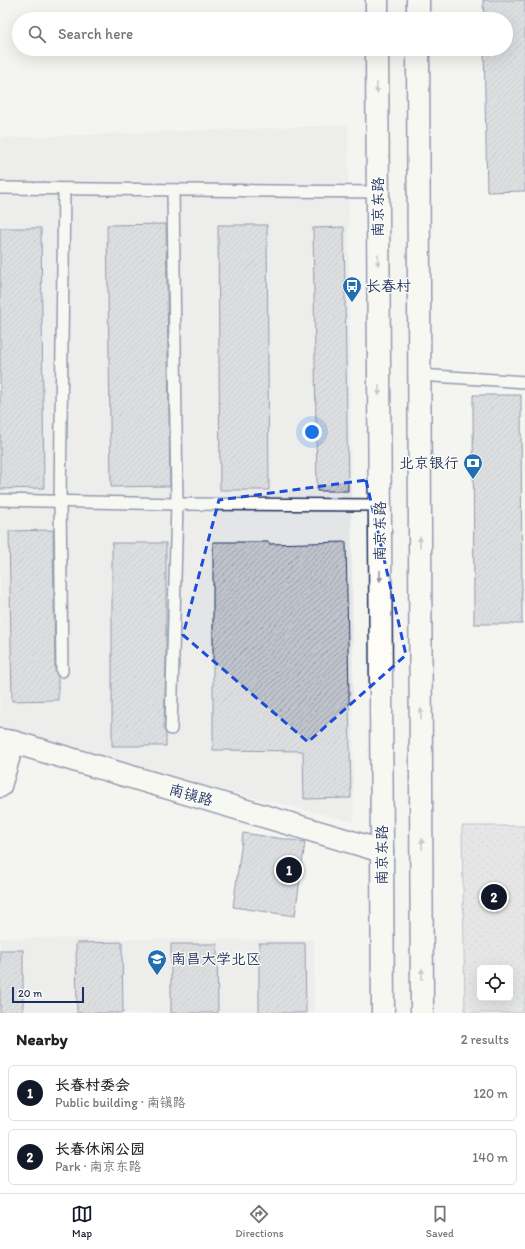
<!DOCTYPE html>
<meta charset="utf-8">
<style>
:root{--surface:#fff;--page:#f6f6f6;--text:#222;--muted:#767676;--line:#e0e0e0;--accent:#111827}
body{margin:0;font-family:Itim,"LXGW WenKai TC",sans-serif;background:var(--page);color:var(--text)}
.controls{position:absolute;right:12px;bottom:12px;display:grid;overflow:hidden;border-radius:6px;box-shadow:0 4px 16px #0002}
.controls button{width:36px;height:36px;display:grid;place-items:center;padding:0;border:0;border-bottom:1px solid var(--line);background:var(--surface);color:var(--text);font:20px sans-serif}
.scale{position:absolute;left:12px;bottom:10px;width:72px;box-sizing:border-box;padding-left:4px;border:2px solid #1b2f5e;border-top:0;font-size:11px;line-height:14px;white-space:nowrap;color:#1b2f5e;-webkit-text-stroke:3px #fdfcf7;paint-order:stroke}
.you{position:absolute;left:312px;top:432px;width:14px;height:14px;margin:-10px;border:3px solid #fff;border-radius:50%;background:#1a73e8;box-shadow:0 0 0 6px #1a73e833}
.badge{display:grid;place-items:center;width:26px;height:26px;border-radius:50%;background:var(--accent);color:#fff;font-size:13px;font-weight:700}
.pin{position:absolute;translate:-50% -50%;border:2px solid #fff;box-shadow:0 1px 4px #0006}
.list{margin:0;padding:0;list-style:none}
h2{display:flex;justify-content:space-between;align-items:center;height:52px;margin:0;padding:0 16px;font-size:17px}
h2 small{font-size:13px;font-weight:400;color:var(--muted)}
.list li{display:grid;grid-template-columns:26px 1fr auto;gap:12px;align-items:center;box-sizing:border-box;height:56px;margin:0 8px 8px;padding:0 8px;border:1px solid var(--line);border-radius:6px}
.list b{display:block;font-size:15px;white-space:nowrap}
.list p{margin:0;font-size:13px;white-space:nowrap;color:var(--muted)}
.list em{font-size:13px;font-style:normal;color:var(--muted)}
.icon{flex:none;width:22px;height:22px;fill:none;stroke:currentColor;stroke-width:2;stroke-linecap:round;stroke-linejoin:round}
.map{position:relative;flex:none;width:525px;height:1013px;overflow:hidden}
.search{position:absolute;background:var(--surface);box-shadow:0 4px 16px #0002;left:12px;right:12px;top:12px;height:44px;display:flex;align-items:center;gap:10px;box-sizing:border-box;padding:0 14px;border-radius:22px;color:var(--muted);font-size:15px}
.sheet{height:180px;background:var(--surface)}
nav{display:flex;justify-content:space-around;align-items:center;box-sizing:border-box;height:56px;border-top:1px solid var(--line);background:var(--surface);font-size:11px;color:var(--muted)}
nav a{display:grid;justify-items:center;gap:2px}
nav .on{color:var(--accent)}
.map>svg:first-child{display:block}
.built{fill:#e4e5e6}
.park{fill:url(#park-dots);stroke:#78829c;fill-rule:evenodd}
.building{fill:url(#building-hatch);stroke:#1b2f5e}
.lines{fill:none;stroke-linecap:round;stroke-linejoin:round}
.service-casing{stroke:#1b2f5e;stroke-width:14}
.minor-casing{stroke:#1b2f5e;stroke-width:25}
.secondary-casing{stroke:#1b2f5e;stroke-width:25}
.service{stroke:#fdfcf7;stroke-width:11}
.minor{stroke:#fdfcf7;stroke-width:22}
.secondary{stroke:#fdfcf7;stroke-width:22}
.oneway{fill:#8c96aa}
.marked{fill:none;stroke:#1d4ed8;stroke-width:3;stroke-dasharray:8 5;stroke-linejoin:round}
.labels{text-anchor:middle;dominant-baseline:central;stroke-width:3;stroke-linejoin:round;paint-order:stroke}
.street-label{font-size:15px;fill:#1b2f5e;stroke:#fdfcf7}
.poi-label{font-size:15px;fill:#1b2f5e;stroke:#fdfcf7;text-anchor:start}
</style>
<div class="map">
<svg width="525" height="1013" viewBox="0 0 525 1013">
<defs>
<pattern id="park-dots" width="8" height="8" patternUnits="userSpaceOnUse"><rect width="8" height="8" fill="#d4d6db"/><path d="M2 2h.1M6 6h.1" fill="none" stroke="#b5b8be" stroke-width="1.8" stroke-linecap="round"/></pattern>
<pattern id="building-hatch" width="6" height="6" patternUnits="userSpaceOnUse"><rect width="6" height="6" fill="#bfc3cc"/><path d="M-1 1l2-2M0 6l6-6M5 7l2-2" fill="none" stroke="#9a9fa9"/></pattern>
</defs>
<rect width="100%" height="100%" fill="#f4f4f1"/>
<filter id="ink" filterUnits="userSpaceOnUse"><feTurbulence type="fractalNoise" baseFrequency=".025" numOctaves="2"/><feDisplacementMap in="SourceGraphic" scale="8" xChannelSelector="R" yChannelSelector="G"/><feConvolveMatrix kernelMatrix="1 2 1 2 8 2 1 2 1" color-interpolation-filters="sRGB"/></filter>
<g filter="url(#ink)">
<g class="built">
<polygon points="348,125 354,822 0,735 0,138"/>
<polygon points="0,938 314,940 314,1013 0,1013"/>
</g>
<path class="park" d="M462,826H525V1000L523,1013H465ZM480,968H510V998H480Z"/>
<g class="building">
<polygon points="483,0 525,0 525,191 487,192 484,49 506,49 506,19 484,19"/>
<polygon points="166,224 170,486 111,487 107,225"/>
<polygon points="218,225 267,225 269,490 220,490"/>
<polygon points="344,227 348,491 317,491 313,228"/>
<polygon points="0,228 41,228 44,488 0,489"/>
<polygon points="473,395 521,395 522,624 474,624"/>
<polygon points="53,530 55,671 58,676 58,700 12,701 9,531"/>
<polygon points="213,542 269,542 269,544 346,542 351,798 304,799 303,751 213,750"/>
<polygon points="112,543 166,543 166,663 164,729 166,733 166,746 112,746"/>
<polygon points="243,833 305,842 295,916 233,907"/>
<polygon points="122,942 123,1013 77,1013 76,943"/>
<polygon points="259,943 305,943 306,1013 259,1013"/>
<polygon points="171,944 217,944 218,1013 171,1013"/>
<rect x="0" y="950" width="23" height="63"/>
</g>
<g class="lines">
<g class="service-casing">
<g id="service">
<polyline points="0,188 378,192"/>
<polyline points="419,375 525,382"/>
<polyline points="0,500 177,504 380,505"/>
<polyline points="62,671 60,500 64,189"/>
<polyline points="171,729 177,504 173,190"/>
</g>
</g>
<g class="minor-casing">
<g id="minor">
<polyline points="0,740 13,742 382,851"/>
<polyline points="0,786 13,742"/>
</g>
</g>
<g class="secondary-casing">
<g id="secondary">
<polyline points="377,0 377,19"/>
<polyline points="418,0 418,19"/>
<polyline points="377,49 383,1013"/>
<polyline points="418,49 422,1013"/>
</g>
</g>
<use href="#service" class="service"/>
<use href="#minor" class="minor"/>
<use href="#secondary" class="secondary"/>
</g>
<defs><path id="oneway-solid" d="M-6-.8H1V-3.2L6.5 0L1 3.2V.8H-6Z"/></defs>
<g class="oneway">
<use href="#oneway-solid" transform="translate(377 88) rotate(90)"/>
<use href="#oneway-solid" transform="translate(378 260) rotate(90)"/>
<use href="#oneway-solid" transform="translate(379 390) rotate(90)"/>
<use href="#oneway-solid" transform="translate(420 542) rotate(-90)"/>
<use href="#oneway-solid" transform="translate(380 576) rotate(90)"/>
<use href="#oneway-solid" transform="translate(421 714) rotate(-90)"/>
<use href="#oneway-solid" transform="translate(422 844) rotate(-90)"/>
<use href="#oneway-solid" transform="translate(422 974) rotate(-90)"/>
</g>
</g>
<path d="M0 0H525V1013H0ZM366,480L406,655L308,742L183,635L219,500Z" fill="#f4f4f1" fill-opacity=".55" fill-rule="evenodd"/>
<path class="marked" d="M366,480L406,655L308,742L183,635L219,500Z"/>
<defs>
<g id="bus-pin" transform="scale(1)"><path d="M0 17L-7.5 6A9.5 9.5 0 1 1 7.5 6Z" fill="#1f6fb2" stroke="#fdfcf7"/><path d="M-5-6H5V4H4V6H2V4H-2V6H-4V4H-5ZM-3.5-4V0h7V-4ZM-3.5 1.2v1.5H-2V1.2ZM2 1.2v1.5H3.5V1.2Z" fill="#fff"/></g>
<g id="bank-pin" transform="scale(1)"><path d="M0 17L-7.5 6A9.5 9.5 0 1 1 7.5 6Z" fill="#1f6fb2" stroke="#fdfcf7"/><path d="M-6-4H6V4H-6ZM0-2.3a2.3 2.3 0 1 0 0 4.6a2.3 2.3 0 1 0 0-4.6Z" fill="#fff"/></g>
<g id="university-pin" transform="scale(1)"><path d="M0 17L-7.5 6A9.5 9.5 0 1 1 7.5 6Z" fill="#1f6fb2" stroke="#fdfcf7"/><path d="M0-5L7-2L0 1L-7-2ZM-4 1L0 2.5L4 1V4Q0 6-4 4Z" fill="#fff"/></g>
</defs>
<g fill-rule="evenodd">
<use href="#bus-pin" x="352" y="286"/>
<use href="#bank-pin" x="473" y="463"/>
<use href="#university-pin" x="157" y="959"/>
</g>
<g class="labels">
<g class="street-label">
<text transform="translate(378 207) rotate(-90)">南京东路</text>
<text transform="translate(380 531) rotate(-90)">南京东路</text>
<text transform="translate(191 795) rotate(16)">南镇路</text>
<text transform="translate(382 855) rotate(-90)">南京东路</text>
</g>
<g class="poi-label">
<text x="366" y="286">长春村</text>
<text x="459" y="463" text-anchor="end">北京银行</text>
<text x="171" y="959">南昌大学北区</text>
</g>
</g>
</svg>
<div class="controls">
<button><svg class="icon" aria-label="locate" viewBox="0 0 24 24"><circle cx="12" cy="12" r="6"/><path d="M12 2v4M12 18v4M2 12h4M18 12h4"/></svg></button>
</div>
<div class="scale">20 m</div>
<div class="you"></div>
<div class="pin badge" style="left:289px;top:870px">1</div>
<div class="pin badge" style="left:494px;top:897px">2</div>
<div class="search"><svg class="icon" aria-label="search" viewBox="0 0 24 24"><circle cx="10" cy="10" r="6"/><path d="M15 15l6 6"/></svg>Search here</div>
</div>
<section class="sheet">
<h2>Nearby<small>2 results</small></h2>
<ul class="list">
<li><span class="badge">1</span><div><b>长春村委会</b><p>Public building · 南镇路</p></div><em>120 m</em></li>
<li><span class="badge">2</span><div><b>长春休闲公园</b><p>Park · 南京东路</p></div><em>140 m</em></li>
</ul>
</section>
<nav>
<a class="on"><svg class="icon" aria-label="map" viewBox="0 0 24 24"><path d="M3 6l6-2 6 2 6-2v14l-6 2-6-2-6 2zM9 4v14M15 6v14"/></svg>Map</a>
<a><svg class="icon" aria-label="directions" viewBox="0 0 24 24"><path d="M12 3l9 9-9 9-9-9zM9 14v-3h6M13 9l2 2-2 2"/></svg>Directions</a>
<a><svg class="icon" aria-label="saved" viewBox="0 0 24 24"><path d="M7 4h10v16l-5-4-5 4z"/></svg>Saved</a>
</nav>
